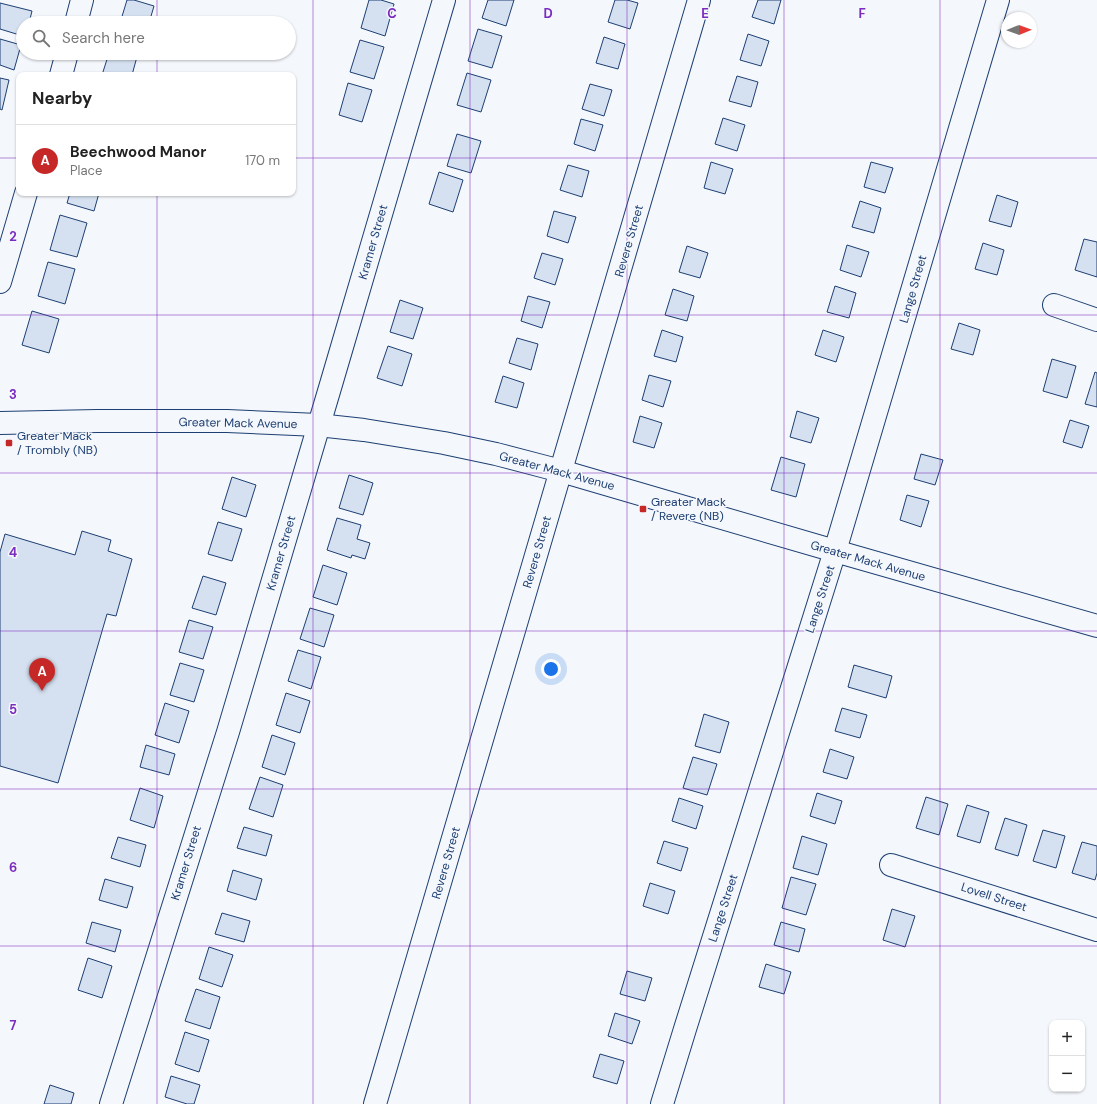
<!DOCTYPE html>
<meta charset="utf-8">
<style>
:root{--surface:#fff;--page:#f2f2f2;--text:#222;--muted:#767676;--line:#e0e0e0;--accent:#c62828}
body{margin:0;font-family:"DM Sans",sans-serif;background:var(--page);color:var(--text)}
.controls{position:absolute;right:12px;bottom:12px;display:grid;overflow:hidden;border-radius:8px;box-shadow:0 1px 3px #0004}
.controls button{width:36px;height:36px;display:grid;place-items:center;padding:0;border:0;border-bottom:1px solid var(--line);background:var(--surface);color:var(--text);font:20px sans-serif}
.compass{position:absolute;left:1001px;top:12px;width:36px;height:36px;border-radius:50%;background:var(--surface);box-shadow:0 1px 3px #0004;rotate:89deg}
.you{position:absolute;left:551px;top:669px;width:14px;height:14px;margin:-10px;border:3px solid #fff;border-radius:50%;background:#1a73e8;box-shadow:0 0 0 6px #1a73e833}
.badge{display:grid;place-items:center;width:26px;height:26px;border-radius:50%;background:var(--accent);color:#fff;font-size:13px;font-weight:700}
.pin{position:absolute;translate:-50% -33px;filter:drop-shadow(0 1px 2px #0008)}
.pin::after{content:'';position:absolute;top:21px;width:14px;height:12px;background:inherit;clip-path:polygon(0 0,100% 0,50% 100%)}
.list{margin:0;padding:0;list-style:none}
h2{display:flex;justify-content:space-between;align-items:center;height:52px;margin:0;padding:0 16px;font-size:17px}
h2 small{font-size:13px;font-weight:400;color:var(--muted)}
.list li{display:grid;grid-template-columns:26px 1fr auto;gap:12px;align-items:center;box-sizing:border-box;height:72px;padding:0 16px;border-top:1px solid var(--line)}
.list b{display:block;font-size:15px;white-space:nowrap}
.list p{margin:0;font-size:13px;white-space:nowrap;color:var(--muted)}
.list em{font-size:13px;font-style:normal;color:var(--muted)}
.icon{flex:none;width:22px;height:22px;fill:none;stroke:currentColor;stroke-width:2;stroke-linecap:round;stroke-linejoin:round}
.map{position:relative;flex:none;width:1097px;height:1104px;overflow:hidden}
.search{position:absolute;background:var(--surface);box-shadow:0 1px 3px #0004;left:16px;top:16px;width:280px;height:44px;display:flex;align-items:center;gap:10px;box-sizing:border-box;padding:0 14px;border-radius:22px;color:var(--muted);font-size:15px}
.panel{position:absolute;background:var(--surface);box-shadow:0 1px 3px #0004;left:16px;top:72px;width:280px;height:124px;border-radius:8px}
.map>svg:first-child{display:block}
.building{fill:#d5e0f0;stroke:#1d3f73}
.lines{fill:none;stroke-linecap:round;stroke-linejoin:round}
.minor-casing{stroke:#1d3f73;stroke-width:24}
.minor{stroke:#f4f7fb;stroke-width:22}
.grid{fill:none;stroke:#7b2cbf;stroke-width:1;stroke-opacity:0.55}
.poi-dot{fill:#c62828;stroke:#f4f7fb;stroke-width:1.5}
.labels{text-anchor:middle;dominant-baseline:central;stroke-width:3;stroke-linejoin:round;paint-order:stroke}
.street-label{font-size:12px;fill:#1d3f73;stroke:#f4f7fb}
.poi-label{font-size:12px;fill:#1d3f73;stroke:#f4f7fb;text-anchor:start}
.grid-label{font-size:13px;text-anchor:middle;font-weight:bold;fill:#7b2cbf;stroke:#f4f7fb;stroke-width:3;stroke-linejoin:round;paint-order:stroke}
</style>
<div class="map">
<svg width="1097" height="1104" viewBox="0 0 1097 1104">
<rect width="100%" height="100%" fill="#f4f7fb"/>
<g class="building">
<polygon points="127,0 134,0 154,6 149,23 120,23"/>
<polygon points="369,0 381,0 394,4 385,36 361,28"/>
<polygon points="488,0 514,0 506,26 482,18"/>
<polygon points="615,0 627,0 638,3 630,29 608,22"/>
<polygon points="758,0 781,0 774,24 752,17"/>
<polygon points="0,3 32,11 29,23 23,23 23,36 0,29"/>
<polygon points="478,29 502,36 492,68 468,61"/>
<polygon points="748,34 769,41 761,66 740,60"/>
<polygon points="604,37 625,44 618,69 596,63"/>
<polygon points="0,39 21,45 14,70 0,65"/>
<polygon points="360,40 384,47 374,79 350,72"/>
<polygon points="109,53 138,53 132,75 102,75"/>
<polygon points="467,73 491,80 481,112 457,105"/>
<polygon points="737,76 758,82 751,107 729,101"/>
<polygon points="0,78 9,80 2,110 0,109"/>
<polygon points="348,83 372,90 362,122 339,115"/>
<polygon points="590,84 612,90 604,116 582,109"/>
<polygon points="723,118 745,125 737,151 715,144"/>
<polygon points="581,119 603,125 595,151 574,144"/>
<polygon points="457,134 481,141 471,173 447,166"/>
<polygon points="711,162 733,169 725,194 704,188"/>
<polygon points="871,162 893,168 885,193 864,187"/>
<polygon points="568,165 589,171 582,197 560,190"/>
<polygon points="439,172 463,180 453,212 429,204"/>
<polygon points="70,193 99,193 94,211 67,203"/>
<polygon points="997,195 1018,202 1011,227 989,221"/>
<polygon points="860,201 881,208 874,233 852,227"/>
<polygon points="554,211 576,217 568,243 547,236"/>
<polygon points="60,215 87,223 77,257 50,250"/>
<polygon points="1084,239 1097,242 1097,277 1075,270"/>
<polygon points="983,243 1004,250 997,275 975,269"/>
<polygon points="847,245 869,252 861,277 840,270"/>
<polygon points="687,246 708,253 700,278 679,272"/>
<polygon points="542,253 563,259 555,285 534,278"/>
<polygon points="48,262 75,269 65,304 38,296"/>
<polygon points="835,286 856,293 849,318 827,312"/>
<polygon points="673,289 694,296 687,321 665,315"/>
<polygon points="528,296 550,302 542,328 521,321"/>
<polygon points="400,300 423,308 413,339 390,332"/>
<polygon points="32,311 59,319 49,353 22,345"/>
<polygon points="959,323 980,330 973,355 951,349"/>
<polygon points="662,330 683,337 676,362 654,356"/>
<polygon points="823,330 844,337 836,362 815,355"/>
<polygon points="517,338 538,344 531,370 509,363"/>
<polygon points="388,346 412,354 402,386 377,378"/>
<polygon points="1052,359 1076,366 1067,398 1043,391"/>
<polygon points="1095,372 1097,373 1097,407 1085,404"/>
<polygon points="649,375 671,381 663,407 642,400"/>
<polygon points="503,376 524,383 517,408 495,402"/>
<polygon points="797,411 819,418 811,443 790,437"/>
<polygon points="640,416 662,423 654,448 633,442"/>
<polygon points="1070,420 1089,426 1082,448 1063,442"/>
<polygon points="921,454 943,460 935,485 914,479"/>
<polygon points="781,457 805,464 796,497 771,490"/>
<polygon points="349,475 373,483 363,515 339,508"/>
<polygon points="232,477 256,485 246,517 222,509"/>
<polygon points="907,495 929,501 921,527 900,520"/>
<polygon points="337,518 361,525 357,539 370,543 365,559 352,555 351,558 327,550"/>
<polygon points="218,522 242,529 232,561 208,554"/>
<polygon points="82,531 111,540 108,551 132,559 116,616 107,614 58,783 0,766 0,552 5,534 75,555"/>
<polygon points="323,565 347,573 337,605 313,597"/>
<polygon points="203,576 226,583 216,615 192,608"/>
<polygon points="310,608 334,615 324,647 300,639"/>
<polygon points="189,620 213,627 203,659 179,652"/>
<polygon points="298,650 321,657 311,689 288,681"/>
<polygon points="180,663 204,670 194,702 170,695"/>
<polygon points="854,665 892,676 886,698 848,687"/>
<polygon points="286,693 310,701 300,733 276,725"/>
<polygon points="165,703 189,711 179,743 155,735"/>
<polygon points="842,708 867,715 860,738 835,731"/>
<polygon points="704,714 729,722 720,753 695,746"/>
<polygon points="272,735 295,743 285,775 262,767"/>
<polygon points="146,745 175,754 169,775 140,767"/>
<polygon points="830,749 854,757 847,779 823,772"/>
<polygon points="693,757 717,764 707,795 683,788"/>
<polygon points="260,777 283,785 273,817 249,809"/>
<polygon points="140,788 163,796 154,828 130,820"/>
<polygon points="817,793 842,801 835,824 810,816"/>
<polygon points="926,797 948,804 939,835 916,828"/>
<polygon points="679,798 703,806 696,829 672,821"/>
<polygon points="967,805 989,812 980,843 957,836"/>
<polygon points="1005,818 1027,825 1018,856 995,849"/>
<polygon points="244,827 272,835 266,856 237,848"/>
<polygon points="1043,830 1065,836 1056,868 1033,861"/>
<polygon points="802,836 827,844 818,875 793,868"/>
<polygon points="118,837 146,845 140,867 111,858"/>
<polygon points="664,841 688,848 681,871 657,863"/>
<polygon points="1082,842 1097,846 1097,873 1095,880 1072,873"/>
<polygon points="233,870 262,879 256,900 227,891"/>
<polygon points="791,877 816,884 806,915 782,908"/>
<polygon points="105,879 133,887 127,908 99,900"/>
<polygon points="650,883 675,891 668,914 643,906"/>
<polygon points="892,909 915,916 905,947 883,940"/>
<polygon points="222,913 250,921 244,942 215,934"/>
<polygon points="92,922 121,930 115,952 86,943"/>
<polygon points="781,922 805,929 799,952 774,945"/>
<polygon points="209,947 233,955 222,987 199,979"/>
<polygon points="88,958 112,966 102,998 78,990"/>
<polygon points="766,964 791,972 784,994 759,987"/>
<polygon points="627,971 652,978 645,1001 620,994"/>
<polygon points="196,989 220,997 210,1029 185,1021"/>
<polygon points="615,1013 640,1021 632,1044 608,1036"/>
<polygon points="185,1032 209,1040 199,1072 175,1064"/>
<polygon points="600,1054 624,1061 617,1084 593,1077"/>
<polygon points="171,1076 200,1085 194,1104 187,1104 165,1097"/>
<polygon points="50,1085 74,1093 71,1104 44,1104"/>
</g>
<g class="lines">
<g class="minor-casing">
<g id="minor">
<polyline points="76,23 82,0"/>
<polyline points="61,75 67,53"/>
<polyline points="0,282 26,193"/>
<polyline points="1054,305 1097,320"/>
<polyline points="0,423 97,421 227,421 272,423 318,425 364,430 444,443 496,454 561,471 835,551 1097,626"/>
<polyline points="891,865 1097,930"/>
<polyline points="111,1104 228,732 332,381 444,0"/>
<polyline points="375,1104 699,0"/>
<polyline points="662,1104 685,1029 835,551 998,0"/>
</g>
</g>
<use href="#minor" class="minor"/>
</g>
<path class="grid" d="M157,0V23M313,0V1104M470,0V1104M627,0V1104M784,0V1104M940,0V1104M157,53V75M0,158H19M293,158H1097M157,193V1104M0,315H1097M0,473H1097M0,631H1097M0,789H1097M0,946H1097"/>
<g class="poi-dot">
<rect x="5" y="439" width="8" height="8" rx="2"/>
<rect x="639" y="505" width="8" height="8" rx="2"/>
</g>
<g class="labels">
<g class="street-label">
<text transform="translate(629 241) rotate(-74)">Revere Street</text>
<text transform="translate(373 242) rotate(-74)">Kramer Street</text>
<text transform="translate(913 289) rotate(-74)">Lange Street</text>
<text transform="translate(238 423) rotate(1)">Greater Mack Avenue</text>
<text transform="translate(557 471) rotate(15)">Greater Mack Avenue</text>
<text transform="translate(537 552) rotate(-74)">Revere Street</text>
<text transform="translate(281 553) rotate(-74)">Kramer Street</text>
<text transform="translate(868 561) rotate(16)">Greater Mack Avenue</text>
<text transform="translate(820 599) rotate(-72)">Lange Street</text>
<text transform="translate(186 863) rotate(-73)">Kramer Street</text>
<text transform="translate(446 863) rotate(-74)">Revere Street</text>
<text transform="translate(994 897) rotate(18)">Lovell Street</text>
<text transform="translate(723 908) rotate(-72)">Lange Street</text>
</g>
<g class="poi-label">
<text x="17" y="436">Greater Mack<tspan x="17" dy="14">/ Trombly (NB)</tspan></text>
<text x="651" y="502">Greater Mack<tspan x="651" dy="14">/ Revere (NB)</tspan></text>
</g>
</g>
<g class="grid-label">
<text x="392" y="18">C</text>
<text x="548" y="18">D</text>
<text x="705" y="18">E</text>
<text x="862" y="18">F</text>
<text x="13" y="241">2</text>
<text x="13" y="399">3</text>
<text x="13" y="557">4</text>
<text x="13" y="714">5</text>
<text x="13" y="872">6</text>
<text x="13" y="1030">7</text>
</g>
</svg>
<div class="controls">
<button>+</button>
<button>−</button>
</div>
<svg class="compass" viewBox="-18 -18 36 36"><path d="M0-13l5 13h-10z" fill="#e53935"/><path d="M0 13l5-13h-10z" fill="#767676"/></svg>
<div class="you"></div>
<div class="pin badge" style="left:42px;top:691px">A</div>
<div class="search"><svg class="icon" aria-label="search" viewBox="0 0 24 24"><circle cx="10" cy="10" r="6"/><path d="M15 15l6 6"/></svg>Search here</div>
<section class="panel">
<h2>Nearby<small></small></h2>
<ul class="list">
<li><span class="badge">A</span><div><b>Beechwood Manor</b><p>Place</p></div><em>170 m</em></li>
</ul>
</section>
</div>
